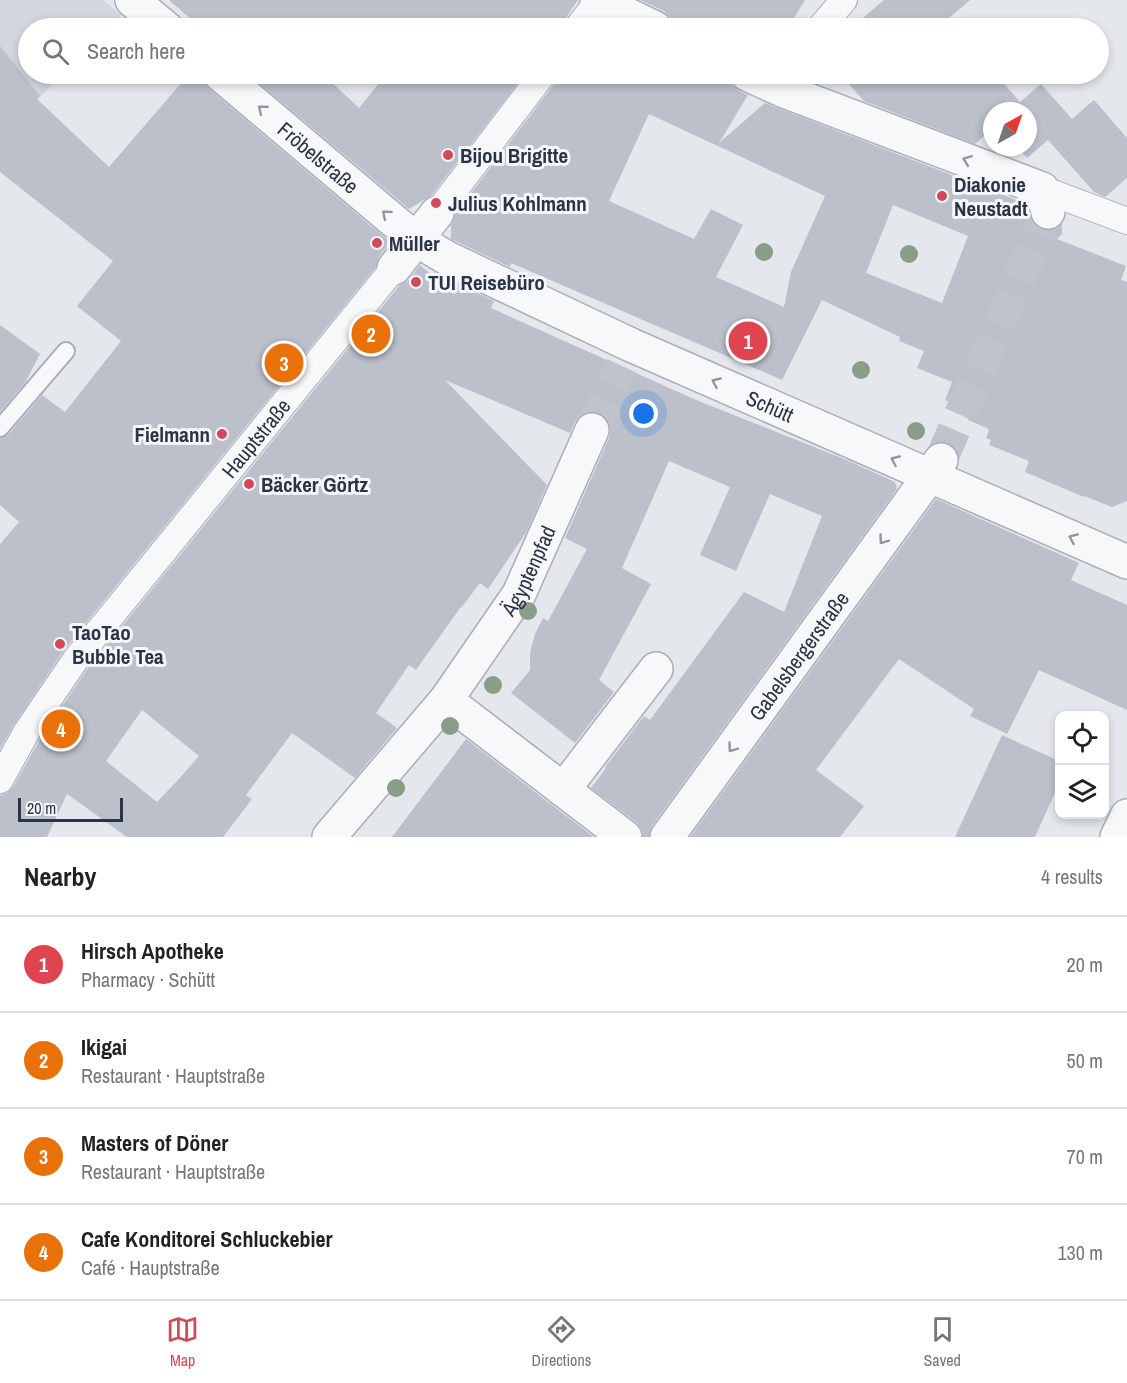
<!DOCTYPE html>
<meta charset="utf-8">
<style>
:root{--surface:#fff;--page:#f2f2f2;--text:#222;--muted:#767676;--line:#e0e0e0;--accent:#d1495b}
body{margin:0;font-family:"Archivo Narrow",sans-serif;background:var(--page);color:var(--text)}
.controls{position:absolute;right:18px;bottom:18px;display:grid;overflow:hidden;border-radius:12px;box-shadow:0 3px 9px #0003}
.controls button{width:54px;height:54px;display:grid;place-items:center;padding:0;border:0;border-bottom:2px solid var(--line);background:var(--surface);color:var(--text);font:30px sans-serif}
.compass{position:absolute;left:983px;top:102px;width:54px;height:54px;border-radius:50%;background:var(--surface);box-shadow:0 3px 9px #0003;rotate:40deg}
.scale{position:absolute;left:18px;bottom:15px;width:105px;box-sizing:border-box;padding-left:6px;border:3px solid #2b3445;border-top:0;font-size:16px;line-height:21px;white-space:nowrap;color:#2b3445;-webkit-text-stroke:4px #f4f6f9;paint-order:stroke}
.you{position:absolute;left:644px;top:414px;width:21px;height:21px;margin:-15px;border:4px solid #fff;border-radius:50%;background:#1a73e8;box-shadow:0 0 0 9px #1a73e833}
.badge{display:grid;place-items:center;width:39px;height:39px;border-radius:50%;background:var(--accent);color:#fff;font-size:20px;font-weight:700}
.pin{position:absolute;translate:-50% -50%;border:3px solid #fff;box-shadow:0 2px 6px #0006}
.list{margin:0;padding:0;list-style:none}
h2{display:flex;justify-content:space-between;align-items:center;height:78px;margin:0;padding:0 24px;font-size:26px}
h2 small{font-size:20px;font-weight:400;color:var(--muted)}
.list li{display:grid;grid-template-columns:39px 1fr auto;gap:18px;align-items:center;box-sizing:border-box;height:96px;padding:0 24px;border-top:2px solid var(--line)}
.list b{display:block;font-size:22px;white-space:nowrap}
.list p{margin:0;font-size:20px;white-space:nowrap;color:var(--muted)}
.list em{font-size:20px;font-style:normal;color:var(--muted)}
.icon{flex:none;width:33px;height:33px;fill:none;stroke:currentColor;stroke-width:2;stroke-linecap:round;stroke-linejoin:round}
.map{position:relative;flex:none;width:1127px;height:837px;overflow:hidden}
.search{position:absolute;background:var(--surface);box-shadow:0 3px 9px #0003;left:18px;right:18px;top:18px;height:66px;display:flex;align-items:center;gap:15px;box-sizing:border-box;padding:0 21px;border-radius:33px;color:var(--muted);font-size:22px}
.sheet{height:462px;background:var(--surface)}
nav{display:flex;justify-content:space-around;align-items:center;box-sizing:border-box;height:84px;border-top:2px solid var(--line);background:var(--surface);font-size:16px;color:var(--muted)}
nav a{display:grid;justify-items:center;gap:3px}
nav .on{color:var(--accent)}
.map>svg:first-child{display:block}
.built{fill:#d2d6de}
.building{fill:#bbc0ca;fill-rule:evenodd}
.lines{fill:none;stroke-linecap:round;stroke-linejoin:round}
.minor-tunnel{stroke:#bfc3cb;stroke-width:33;stroke-dasharray:33 16;stroke-linecap:butt}
.service-casing{stroke:#a9aeb7;stroke-width:20}
.pedestrian-casing{stroke:#a9aeb7;stroke-width:28}
.minor-casing{stroke:#a9aeb7;stroke-width:36}
.service{stroke:#f7f8fa;stroke-width:16}
.pedestrian{stroke:#f7f8fa;stroke-width:26}
.minor{stroke:#f7f8fa;stroke-width:33}
.tree{fill:#899d89}
.oneway{stroke:#9196a0}
.poi-dot{fill:#d1495b;stroke:#f4f6f9;stroke-width:2}
.labels{text-anchor:middle;dominant-baseline:central;stroke-width:6;stroke-linejoin:round;paint-order:stroke}
.poi-label{font-size:21px;font-weight:bold;fill:#2b3445;stroke:#f4f6f9;text-anchor:start}
.street-label{font-size:21px;fill:#2b3445;stroke:#f4f6f9}
</style>
<div class="map">
<svg width="1127" height="837" viewBox="0 0 1127 837">
<rect width="100%" height="100%" fill="#e4e7ec"/>
<polygon class="built" points="0,0 103,0 121,15 108,28 28,28 28,74 63,74 0,137"/>
<g class="building">
<polygon points="169,0 578,0 565,19 562,28 201,28"/>
<polygon points="640,0 805,0 788,28 673,28 671,18 664,11"/>
<polygon points="884,0 970,0 940,26 943,28 851,28"/>
<polygon points="0,46 40,96 37,99 109,167 189,74 202,74 203,81 208,88 390,242 379,257 376,267 64,650 15,723 0,749 0,544 19,522 0,505 0,438 8,435 42,395 65,412 121,341 77,306 113,261 0,172"/>
<polygon points="248,74 323,74 359,108 386,74 525,74 432,195 409,209"/>
<path d="M558,74H723L728,76L732,85L739,91L748,95L719,143L765,103L1027,204L1030,217L1035,226L1044,230H1052L1062,224V234L1057,239L1126,266L1121,280L1127,282V501L1112,507L1084,496V497L1025,472L1029,461L989,445L991,440L986,438L989,429L968,420L971,411L945,400L952,382L917,368L924,351L899,341L900,337L822,300L782,380L511,263L510,267L451,239V226L455,214L555,83ZM649,114L825,196L791,272L784,307L716,277L743,225L711,209L694,239L609,201ZM893,205L968,236L942,303L866,273Z"/>
<polygon points="840,74 981,74 990,83 997,76 1020,102 1041,84 1072,119 1094,100 1127,138 1127,178 1105,197 1094,192 1048,140 1027,158 1017,147 1028,147 1028,111 992,111 992,129 975,144 864,101"/>
<path d="M420,265L455,295L454,282L494,301L491,308L696,400L849,461L895,482L897,489L652,826L649,837H643L642,829L636,822L591,788L606,768L605,767L644,716L650,720L744,592L784,612L822,516L770,494L736,571L700,555L730,487L669,461L622,568L651,584L599,680L614,692L575,743L511,693L530,670V653L535,634L543,618L548,621L587,549L565,538L609,438L611,427L607,419L600,413L589,411L581,415L575,422L570,433L445,380L547,485L527,531L488,589L480,583L461,608H460L416,670L409,665L376,713L397,728L355,778L292,733L246,795L252,799L223,837H127L67,794L47,837H0V795L7,793L13,787L40,739L88,668L399,286L409,280ZM142,710L199,756L178,780L157,802L106,761Z"/>
<polygon points="0,325 40,354 25,383 0,412"/>
<polygon points="936,499 1079,563 1071,580 1127,605 1127,710 1039,670 1007,734 970,716 974,709 899,659 816,770 864,806 840,837 690,837"/>
<polygon points="1002,735 1059,761 1059,783 1057,788 1035,837 955,837"/>
<polygon points="466,739 552,805 594,837 392,837"/>
</g>
<g class="lines">
<g class="minor-tunnel">
<polyline points="592,430 622,366"/>
<polyline points="941,460 1048,212"/>
</g>
<g class="service-casing">
<polyline id="service" points="0,428 66,351"/>
</g>
<g class="pedestrian-casing">
<g id="pedestrian">
<polyline points="577,28 599,0"/>
<polyline points="820,28 844,0"/>
<polyline points="1042,189 1127,221"/>
<polyline points="437,213 543,74"/>
<path id="s1" d="M0,780L27,731L76,659L394,268"/>
</g>
</g>
<g class="minor-casing">
<g id="minor">
<polyline points="132,0 166,28"/>
<polyline points="597,0 655,28"/>
<path id="s2" d="M220,74L388,216L417,240L447,258L631,345L1127,562"/>
<polyline points="747,74 782,90 1042,189 1048,212"/>
<polyline points="394,268 437,213"/>
<polyline points="446,700 625,837"/>
<polyline points="563,790 656,669"/>
<path id="s3" d="M329,837L446,700L519,594L592,430"/>
<path id="s4" d="M667,837L941,460"/>
<polyline points="1117,837 1127,816"/>
</g>
</g>
<use href="#service" class="service"/>
<use href="#pedestrian" class="pedestrian"/>
<use href="#minor" class="minor"/>
</g>
<g class="tree">
<circle cx="764" cy="252" r="9"/>
<circle cx="909" cy="254" r="9"/>
<circle cx="861" cy="370" r="9"/>
<circle cx="916" cy="431" r="9"/>
<circle cx="528" cy="611" r="9"/>
<circle cx="493" cy="685" r="9"/>
<circle cx="450" cy="726" r="9"/>
<circle cx="396" cy="788" r="9"/>
</g>
<defs><path id="oneway-chevron" d="M-2-3.5L2.5 0L-2 3.5" fill="none" stroke-width="1.6" stroke-linecap="round" stroke-linejoin="round" transform="scale(1.5)"/></defs>
<g class="oneway">
<use href="#oneway-chevron" transform="translate(262 109) rotate(-140)"/>
<use href="#oneway-chevron" transform="translate(967 160) rotate(-159)"/>
<use href="#oneway-chevron" transform="translate(386 214) rotate(-140)"/>
<use href="#oneway-chevron" transform="translate(716 382) rotate(-156)"/>
<use href="#oneway-chevron" transform="translate(895 460) rotate(-156)"/>
<use href="#oneway-chevron" transform="translate(1073 538) rotate(-156)"/>
<use href="#oneway-chevron" transform="translate(883 540) rotate(126)"/>
<use href="#oneway-chevron" transform="translate(732 748) rotate(126)"/>
</g>
<g class="poi-dot">
<circle cx="448" cy="155" r="6"/>
<circle cx="942" cy="196" r="6"/>
<circle cx="436" cy="203" r="6"/>
<circle cx="377" cy="243" r="6"/>
<circle cx="416" cy="282" r="6"/>
<circle cx="222" cy="434" r="6"/>
<circle cx="249" cy="484" r="6"/>
<circle cx="60" cy="644" r="6"/>
</g>
<g class="labels">
<g class="poi-label">
<text x="460" y="155">Bijou Brigitte</text>
<text x="954" y="184">Diakonie<tspan x="954" dy="24">Neustadt</tspan></text>
<text x="448" y="203">Julius Kohlmann</text>
<text x="389" y="243">Müller</text>
<text x="428" y="282">TUI Reisebüro</text>
<text x="210" y="434" text-anchor="end">Fielmann</text>
<text x="261" y="484">Bäcker Görtz</text>
<text x="72" y="632">TaoTao<tspan x="72" dy="24">Bubble Tea</tspan></text>
</g>
<g class="street-label">
<text stroke="none"><textPath href="#s2" startOffset="129">Fröbelstraße</textPath></text>
<text stroke="none"><textPath href="#s2" startOffset="648">Schütt</textPath></text>
<text stroke="none"><textPath href="#s1" startOffset="428">Hauptstraße</textPath></text>
<text stroke="none"><textPath href="#s3" startOffset="334">Ägyptenpfad</textPath></text>
<text stroke="none"><textPath href="#s4" startOffset="224">Gabelsbergerstraße</textPath></text>
</g>
</g>
</svg>
<div class="controls">
<button><svg class="icon" aria-label="locate" viewBox="0 0 24 24"><circle cx="12" cy="12" r="6"/><path d="M12 2v4M12 18v4M2 12h4M18 12h4"/></svg></button>
<button><svg class="icon" aria-label="layers" viewBox="0 0 24 24"><path d="M12 4l9 5-9 5-9-5zM3 14l9 5 9-5"/></svg></button>
</div>
<svg class="compass" viewBox="-18 -18 36 36"><path d="M0-13l5 13h-10z" fill="#e53935"/><path d="M0 13l5-13h-10z" fill="#767676"/></svg>
<div class="scale">20 m</div>
<div class="you"></div>
<div class="pin badge" style="left:748px;top:341px;background:#e0444e">1</div>
<div class="pin badge" style="left:371px;top:334px;background:#e8710a">2</div>
<div class="pin badge" style="left:284px;top:363px;background:#e8710a">3</div>
<div class="pin badge" style="left:61px;top:729px;background:#e8710a">4</div>
<div class="search"><svg class="icon" aria-label="search" viewBox="0 0 24 24"><circle cx="10" cy="10" r="6"/><path d="M15 15l6 6"/></svg>Search here</div>
</div>
<section class="sheet">
<h2>Nearby<small>4 results</small></h2>
<ul class="list">
<li><span class="badge" style="background:#e0444e">1</span><div><b>Hirsch Apotheke</b><p>Pharmacy · Schütt</p></div><em>20 m</em></li>
<li><span class="badge" style="background:#e8710a">2</span><div><b>Ikigai</b><p>Restaurant · Hauptstraße</p></div><em>50 m</em></li>
<li><span class="badge" style="background:#e8710a">3</span><div><b>Masters of Döner</b><p>Restaurant · Hauptstraße</p></div><em>70 m</em></li>
<li><span class="badge" style="background:#e8710a">4</span><div><b>Cafe Konditorei Schluckebier</b><p>Café · Hauptstraße</p></div><em>130 m</em></li>
</ul>
</section>
<nav>
<a class="on"><svg class="icon" aria-label="map" viewBox="0 0 24 24"><path d="M3 6l6-2 6 2 6-2v14l-6 2-6-2-6 2zM9 4v14M15 6v14"/></svg>Map</a>
<a><svg class="icon" aria-label="directions" viewBox="0 0 24 24"><path d="M12 3l9 9-9 9-9-9zM9 14v-3h6M13 9l2 2-2 2"/></svg>Directions</a>
<a><svg class="icon" aria-label="saved" viewBox="0 0 24 24"><path d="M7 4h10v16l-5-4-5 4z"/></svg>Saved</a>
</nav>
